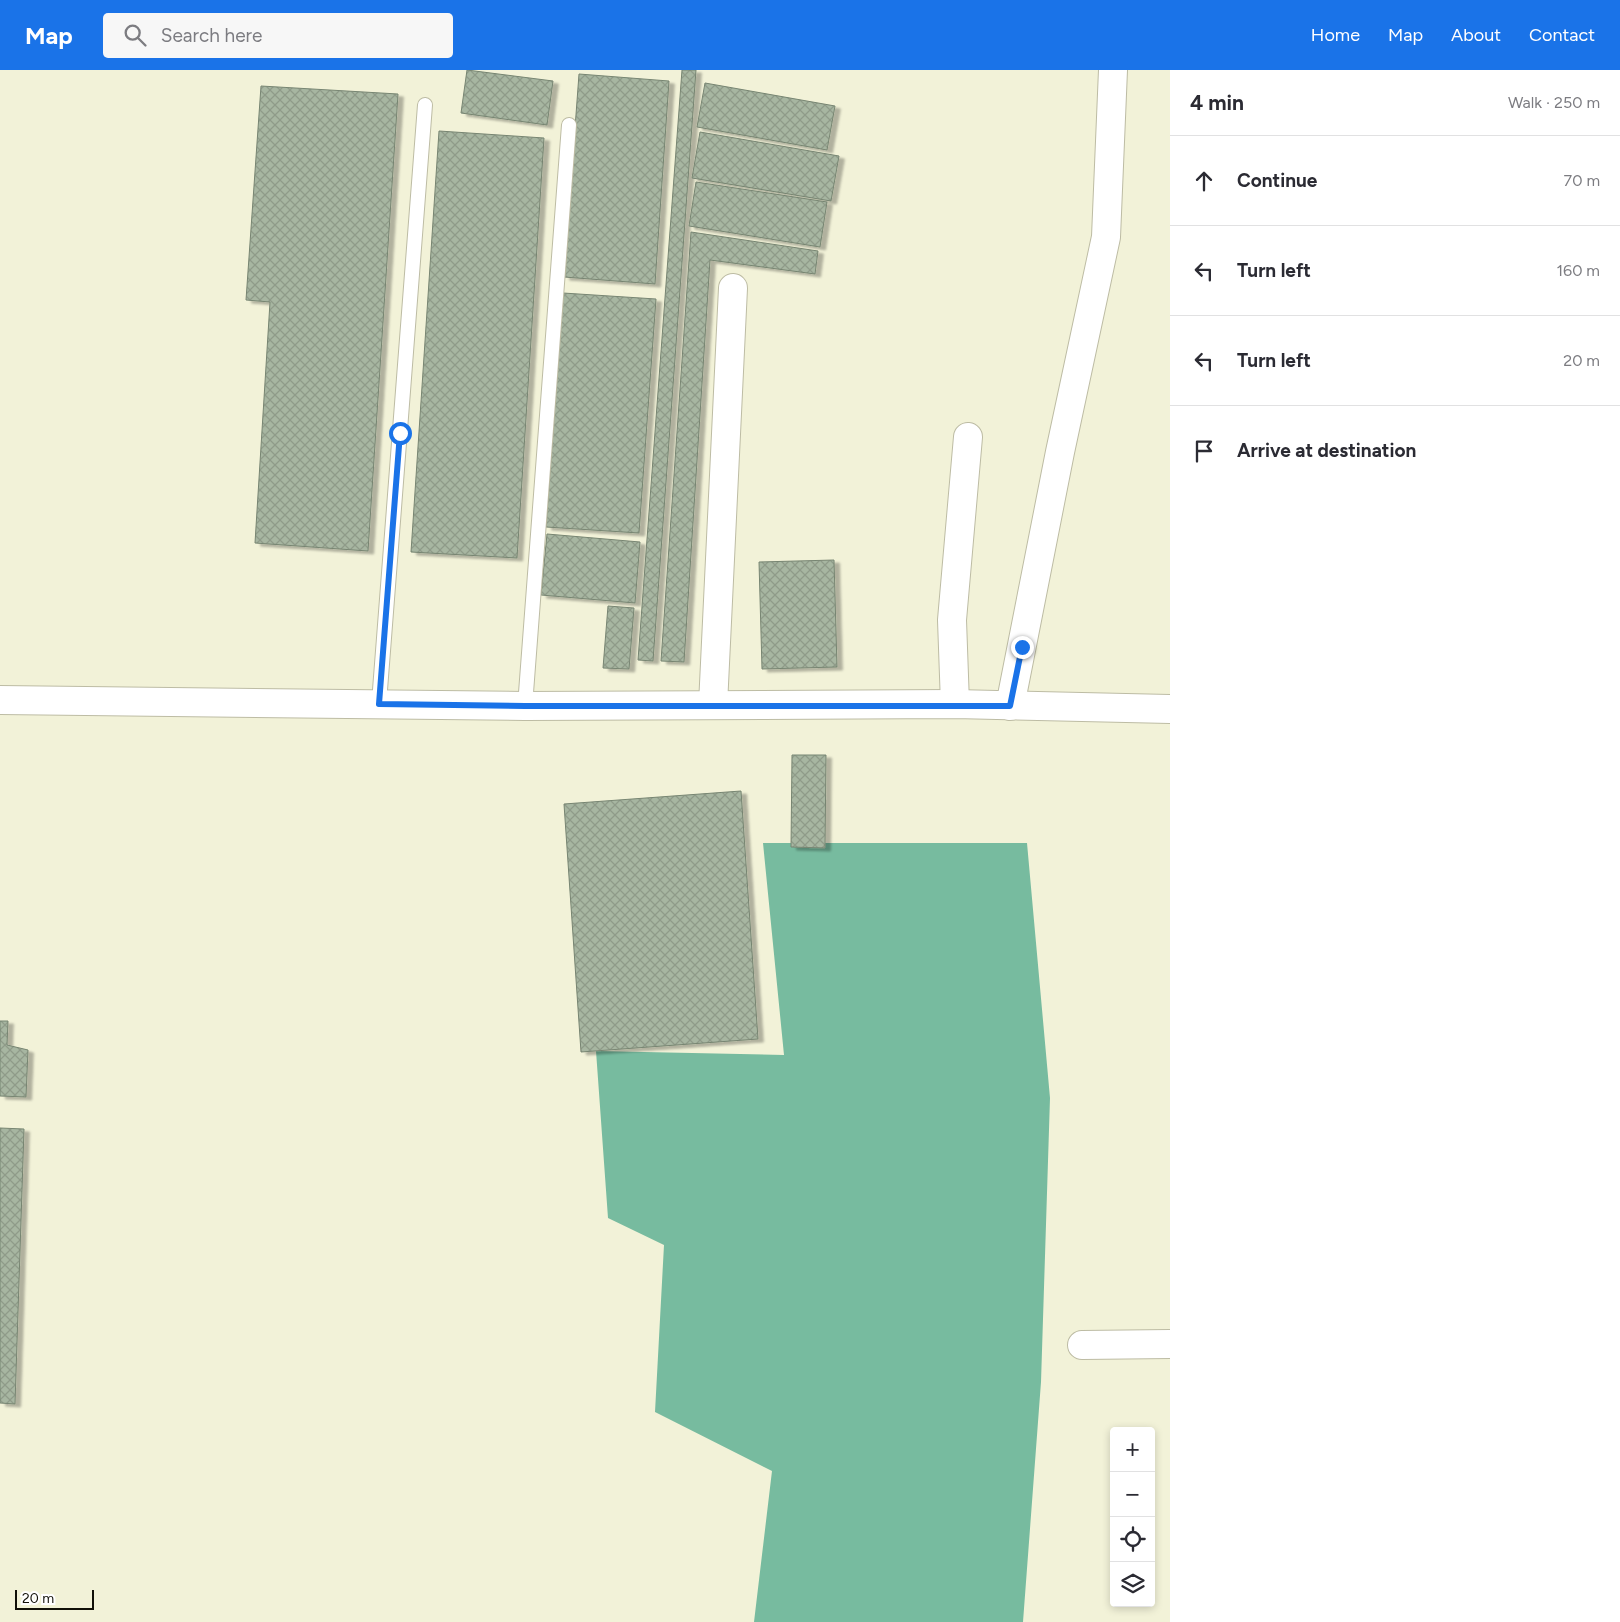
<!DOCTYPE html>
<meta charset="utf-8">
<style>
:root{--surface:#fff;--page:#f7f7f7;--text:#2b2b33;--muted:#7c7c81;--line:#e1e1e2;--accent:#1a73e8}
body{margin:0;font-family:Figtree,sans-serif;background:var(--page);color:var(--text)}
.controls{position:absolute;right:15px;bottom:15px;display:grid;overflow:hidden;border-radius:5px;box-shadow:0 2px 8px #0003}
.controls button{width:45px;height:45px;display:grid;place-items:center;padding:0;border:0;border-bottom:1px solid var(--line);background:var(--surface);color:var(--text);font:25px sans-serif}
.scale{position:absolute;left:15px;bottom:12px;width:79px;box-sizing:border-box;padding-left:5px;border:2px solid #111008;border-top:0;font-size:14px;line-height:18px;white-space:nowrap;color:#111008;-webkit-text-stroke:4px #fff;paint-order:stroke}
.stop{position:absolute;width:15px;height:15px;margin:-11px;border:4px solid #1a73e8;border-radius:50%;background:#fff}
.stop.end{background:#1a73e8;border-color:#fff;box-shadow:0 1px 5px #0008}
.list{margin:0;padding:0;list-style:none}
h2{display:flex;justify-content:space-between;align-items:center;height:65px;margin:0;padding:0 20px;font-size:21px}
h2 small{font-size:16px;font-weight:400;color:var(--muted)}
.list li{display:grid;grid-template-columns:32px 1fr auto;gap:15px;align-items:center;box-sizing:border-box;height:90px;padding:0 20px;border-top:1px solid var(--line)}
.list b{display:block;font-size:19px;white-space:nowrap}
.list em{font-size:16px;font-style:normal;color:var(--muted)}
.icon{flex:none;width:28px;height:28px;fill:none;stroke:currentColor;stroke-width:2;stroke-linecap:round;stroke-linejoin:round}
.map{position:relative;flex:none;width:1170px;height:1552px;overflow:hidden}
header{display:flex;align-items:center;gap:30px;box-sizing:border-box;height:70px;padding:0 25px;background:var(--accent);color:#fff}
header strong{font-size:24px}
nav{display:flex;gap:28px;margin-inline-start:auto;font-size:18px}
.search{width:350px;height:45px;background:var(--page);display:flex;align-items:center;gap:12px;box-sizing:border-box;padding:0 18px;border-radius:5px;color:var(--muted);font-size:19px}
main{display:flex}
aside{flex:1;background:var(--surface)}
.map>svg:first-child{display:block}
.water{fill:#77bb9f}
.building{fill:url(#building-cross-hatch);stroke:#778572;filter:url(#shadow)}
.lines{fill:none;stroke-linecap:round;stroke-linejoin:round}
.lane-casing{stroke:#bdbca4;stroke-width:16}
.street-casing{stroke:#bdbca4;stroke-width:30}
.secondary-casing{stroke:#bdbca4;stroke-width:30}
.lane{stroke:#fff;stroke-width:14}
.street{stroke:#fff;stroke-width:28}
.secondary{stroke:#fff;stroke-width:28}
.route{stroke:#1a73e8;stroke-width:6}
</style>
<header>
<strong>Map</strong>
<div class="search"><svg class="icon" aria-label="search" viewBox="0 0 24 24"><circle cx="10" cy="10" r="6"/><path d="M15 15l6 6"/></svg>Search here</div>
<nav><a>Home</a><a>Map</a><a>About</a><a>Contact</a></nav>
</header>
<main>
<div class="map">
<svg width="1170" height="1552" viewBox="0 0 1170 1552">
<defs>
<pattern id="building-cross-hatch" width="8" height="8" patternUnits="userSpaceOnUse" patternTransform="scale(1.25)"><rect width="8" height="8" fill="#a7b6a1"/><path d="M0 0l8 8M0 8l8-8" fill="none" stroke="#8f9b89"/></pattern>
<filter id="shadow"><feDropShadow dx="5.5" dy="3" stdDeviation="1" flood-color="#0004"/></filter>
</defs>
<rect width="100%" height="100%" fill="#f2f2d8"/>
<polygon class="water" points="763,773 1027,773 1050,1028 1041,1312 1023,1552 754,1552 772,1401 655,1342 664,1175 608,1148 596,981 784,985"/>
<g class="building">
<polygon points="467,0 553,11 547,55 461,43"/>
<polygon points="682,0 696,0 653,591 638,590"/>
<polygon points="579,4 669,11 655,214 564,207"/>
<polygon points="705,13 835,36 827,80 697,57"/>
<polygon points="261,16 398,24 368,481 255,473 270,232 246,230"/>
<polygon points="439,61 544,68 517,488 411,482"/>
<polygon points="700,62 839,86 831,131 692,108"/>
<polygon points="696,112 827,132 820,177 689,156"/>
<polygon points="691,162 818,181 815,204 710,190 684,592 661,591"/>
<polygon points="563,223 656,229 639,463 546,457"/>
<polygon points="547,464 640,472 635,533 541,525"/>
<polygon points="834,490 837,597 762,599 759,492"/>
<polygon points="608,536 634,538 629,599 603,598"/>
<polygon points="792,685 826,685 825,778 791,777"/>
<polygon points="741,721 758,969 581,982 564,734"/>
<polygon points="0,951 8,951 7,975 28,980 26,1027 0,1026"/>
<polygon points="0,1058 24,1059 15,1334 0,1333"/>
</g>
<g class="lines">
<g class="lane-casing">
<g id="lane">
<polyline points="379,633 425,35"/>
<polyline points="525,636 569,55"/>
</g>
</g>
<g class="street-casing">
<g id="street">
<polyline points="955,634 952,550 968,367"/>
<polyline points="713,635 733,218"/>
<polyline points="1010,636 1060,382 1106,167 1113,0"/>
<polyline points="1082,1275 1170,1274"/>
</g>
</g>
<g class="secondary-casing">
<polyline id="secondary" points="0,630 525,636 955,634 1170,639"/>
</g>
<use href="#lane" class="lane"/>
<use href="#street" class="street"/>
<use href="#secondary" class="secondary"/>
</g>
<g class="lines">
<polyline class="route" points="400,363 379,634 525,636 1010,636 1022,577"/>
</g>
</svg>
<div class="controls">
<button>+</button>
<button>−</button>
<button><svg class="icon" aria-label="locate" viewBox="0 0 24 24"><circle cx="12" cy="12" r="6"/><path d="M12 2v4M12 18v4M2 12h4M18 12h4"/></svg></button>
<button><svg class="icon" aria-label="layers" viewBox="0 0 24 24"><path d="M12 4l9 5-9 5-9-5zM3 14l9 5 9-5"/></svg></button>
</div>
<div class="scale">20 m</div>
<div class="stop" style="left:400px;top:363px"></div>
<div class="stop end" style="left:1022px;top:577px"></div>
</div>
<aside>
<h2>4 min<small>Walk · 250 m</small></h2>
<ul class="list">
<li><svg class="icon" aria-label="ahead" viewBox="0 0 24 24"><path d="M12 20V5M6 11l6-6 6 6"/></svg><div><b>Continue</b></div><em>70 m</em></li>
<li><svg class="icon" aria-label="left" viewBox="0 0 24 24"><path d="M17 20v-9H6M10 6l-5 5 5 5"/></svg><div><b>Turn left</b></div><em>160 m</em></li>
<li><svg class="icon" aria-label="left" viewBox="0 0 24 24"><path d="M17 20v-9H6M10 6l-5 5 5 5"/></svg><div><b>Turn left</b></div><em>20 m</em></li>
<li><svg class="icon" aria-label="arrive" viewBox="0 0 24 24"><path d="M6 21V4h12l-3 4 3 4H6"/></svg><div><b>Arrive at destination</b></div></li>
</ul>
</aside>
</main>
